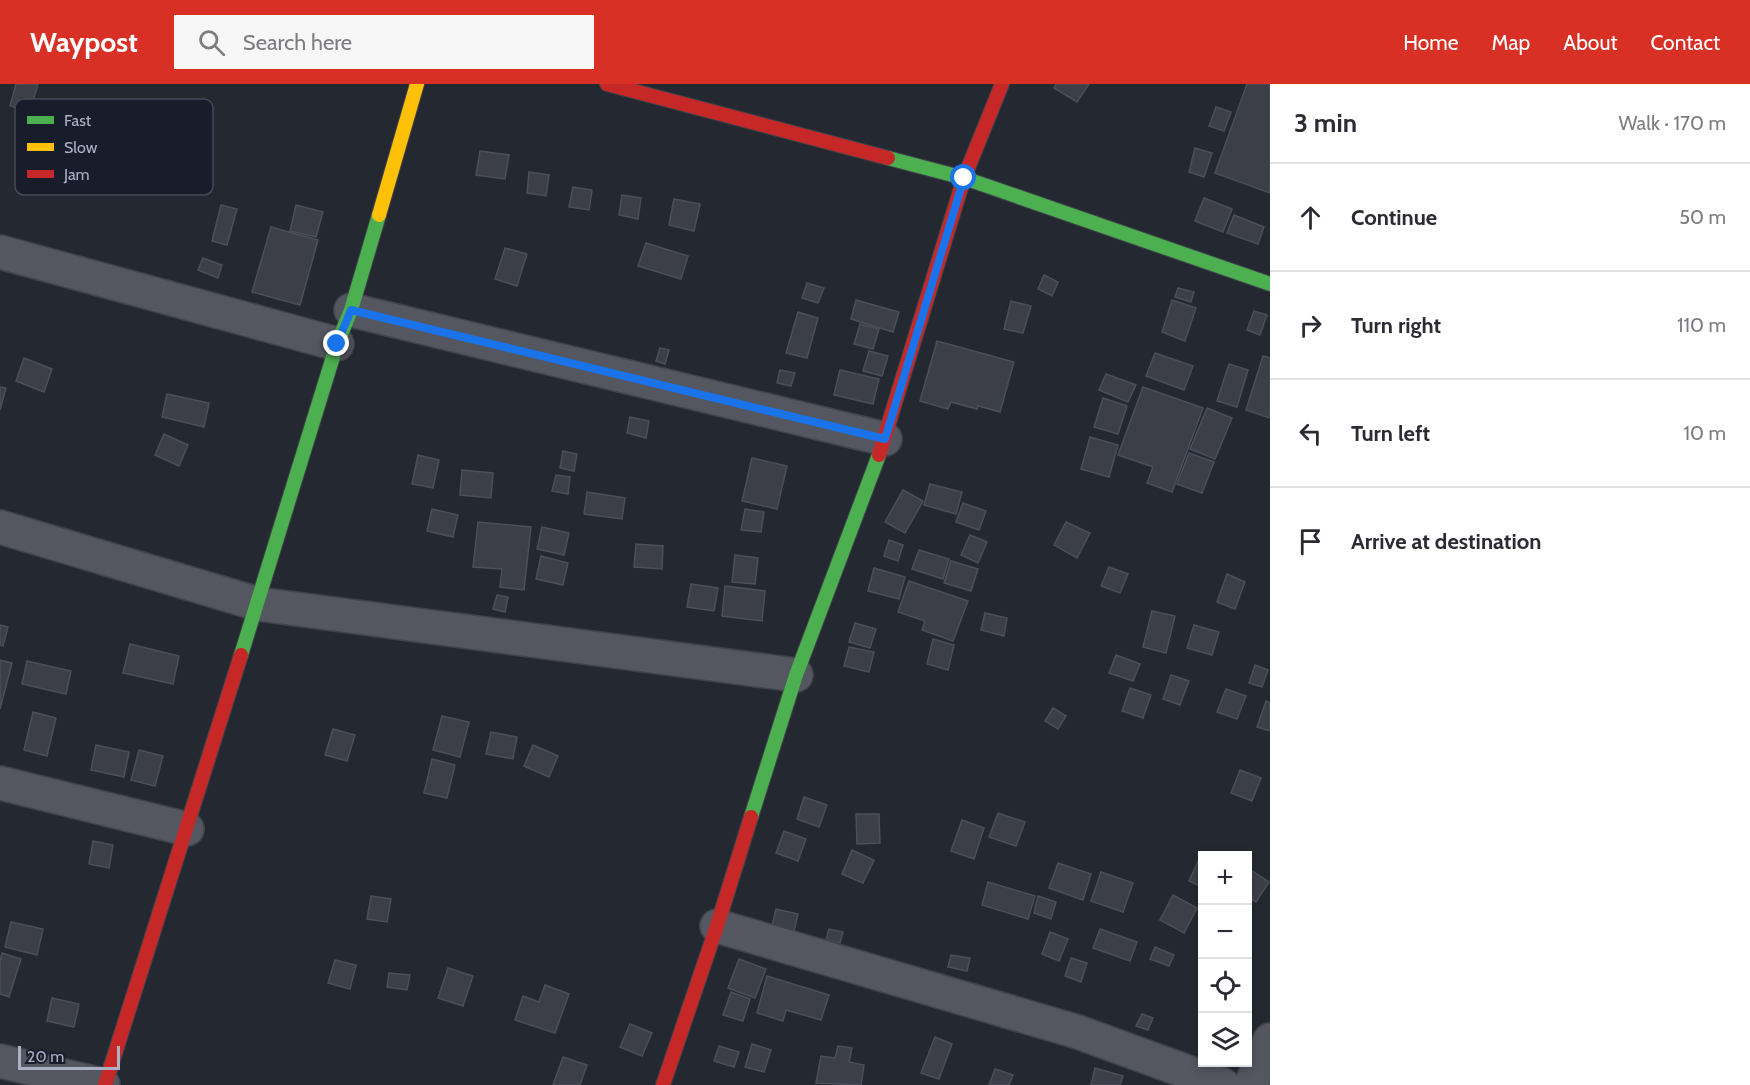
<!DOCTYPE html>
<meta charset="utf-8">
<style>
:root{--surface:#fff;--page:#f7f7f7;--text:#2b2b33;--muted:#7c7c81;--line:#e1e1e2;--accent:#d93025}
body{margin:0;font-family:Cabin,sans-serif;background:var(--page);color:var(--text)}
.controls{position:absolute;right:18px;bottom:18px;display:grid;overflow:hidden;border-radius:0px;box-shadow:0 3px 9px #0003}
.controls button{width:54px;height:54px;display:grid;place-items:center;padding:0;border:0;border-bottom:2px solid var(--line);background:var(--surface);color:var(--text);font:30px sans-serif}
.scale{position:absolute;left:18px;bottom:15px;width:102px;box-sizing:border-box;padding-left:6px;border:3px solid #acb1c5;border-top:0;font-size:16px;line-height:21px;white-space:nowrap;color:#acb1c5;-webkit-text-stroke:4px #181d2c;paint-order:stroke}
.stop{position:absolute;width:18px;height:18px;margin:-14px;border:4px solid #1a73e8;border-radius:50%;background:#fff}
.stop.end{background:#1a73e8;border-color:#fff;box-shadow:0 2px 6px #0008}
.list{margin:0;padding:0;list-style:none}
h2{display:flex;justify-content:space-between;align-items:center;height:78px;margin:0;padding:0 24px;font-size:26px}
h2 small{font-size:20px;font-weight:400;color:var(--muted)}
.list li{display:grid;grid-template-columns:39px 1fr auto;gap:18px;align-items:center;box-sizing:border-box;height:108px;padding:0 24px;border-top:2px solid var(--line)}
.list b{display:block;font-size:22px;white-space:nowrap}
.list em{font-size:20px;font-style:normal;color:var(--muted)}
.icon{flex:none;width:33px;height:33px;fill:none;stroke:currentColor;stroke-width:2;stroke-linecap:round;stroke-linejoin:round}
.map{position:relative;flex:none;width:1270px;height:1001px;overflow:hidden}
header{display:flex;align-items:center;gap:36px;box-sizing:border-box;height:84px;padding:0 30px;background:var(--accent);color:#fff}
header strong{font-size:28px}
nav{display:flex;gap:33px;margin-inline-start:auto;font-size:21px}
.search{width:420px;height:54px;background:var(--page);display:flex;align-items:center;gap:15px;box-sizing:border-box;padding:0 21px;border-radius:0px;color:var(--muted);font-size:22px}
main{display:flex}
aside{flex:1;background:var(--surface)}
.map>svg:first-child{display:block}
.building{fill:#3c3f48;stroke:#4b4f5a;stroke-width:1.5}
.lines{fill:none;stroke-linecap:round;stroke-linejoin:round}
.street-casing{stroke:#40434a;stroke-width:36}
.fast-casing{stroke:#40434a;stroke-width:16}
.slow-casing{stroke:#40434a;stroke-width:16}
.jam-casing{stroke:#40434a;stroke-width:16}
.street{stroke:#545660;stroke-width:33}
.fast{stroke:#4caf50;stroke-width:14}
.slow{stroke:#ffc107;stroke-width:14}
.jam{stroke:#c62828;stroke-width:14}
.route{stroke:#1a73e8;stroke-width:8}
.key{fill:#181d2c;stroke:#44495a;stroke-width:1.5}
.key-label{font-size:16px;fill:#acb1c5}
</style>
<header>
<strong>Waypost</strong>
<div class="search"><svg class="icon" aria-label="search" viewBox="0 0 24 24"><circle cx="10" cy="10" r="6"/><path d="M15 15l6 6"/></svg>Search here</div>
<nav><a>Home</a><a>Map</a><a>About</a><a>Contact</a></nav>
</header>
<main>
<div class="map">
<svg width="1270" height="1001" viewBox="0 0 1270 1001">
<rect width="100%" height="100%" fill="#242831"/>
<g class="building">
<polygon points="16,0 38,0 30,27 10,22"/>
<polygon points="1056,0 1089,0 1077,18 1054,4"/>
<polygon points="1247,0 1270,0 1270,109 1215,89"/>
<polygon points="1216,23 1231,28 1224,47 1209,42"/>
<polygon points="1195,64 1212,69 1204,93 1189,88"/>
<polygon points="480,67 509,71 505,95 476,91"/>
<polygon points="529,88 549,91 546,112 527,109"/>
<polygon points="573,103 592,106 589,126 569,123"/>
<polygon points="622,111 641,114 638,135 619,131"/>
<polygon points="1204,114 1232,125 1223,148 1195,137"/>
<polygon points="674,115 700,120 694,147 669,141"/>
<polygon points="221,121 237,125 227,161 212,157"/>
<polygon points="296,121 323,128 316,153 290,147"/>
<polygon points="1234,131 1264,143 1258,160 1227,149"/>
<polygon points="271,143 318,156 300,221 252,208"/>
<polygon points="646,159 688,172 681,195 638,182"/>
<polygon points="505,164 527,170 517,202 495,195"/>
<polygon points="203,174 222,181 218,194 198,186"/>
<polygon points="1044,191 1058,198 1052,212 1038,205"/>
<polygon points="807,199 824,204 818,219 802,214"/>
<polygon points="1178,204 1194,208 1191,218 1175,213"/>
<polygon points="856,216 899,228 893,248 851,235"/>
<polygon points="1172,216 1196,224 1185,257 1162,248"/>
<polygon points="1011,217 1031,222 1023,249 1004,245"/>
<polygon points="1254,227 1267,231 1260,251 1247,246"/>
<polygon points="798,228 818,234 807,274 786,269"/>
<polygon points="860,240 879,245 873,265 854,260"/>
<polygon points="937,257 1014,278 1000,328 978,322 977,325 951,318 948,325 920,317"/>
<polygon points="660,264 669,266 665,280 656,277"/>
<polygon points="869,267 888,272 882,292 863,287"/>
<polygon points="1155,269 1193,282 1184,306 1146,292"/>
<polygon points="1263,272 1270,274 1270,334 1246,326"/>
<polygon points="24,274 52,285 44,308 16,297"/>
<polygon points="1229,280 1248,286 1237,323 1217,317"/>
<polygon points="780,286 795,289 791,302 777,299"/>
<polygon points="840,286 879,295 873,320 834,311"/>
<polygon points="1106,290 1136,301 1128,318 1099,306"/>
<polygon points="0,303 6,304 0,326"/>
<polygon points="1143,303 1203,324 1172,408 1147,399 1153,383 1118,371"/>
<polygon points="167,310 209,319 204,343 162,333"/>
<polygon points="1103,314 1127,322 1118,350 1094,343"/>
<polygon points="1207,324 1232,334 1215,375 1190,365"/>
<polygon points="630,333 649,337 646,354 627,349"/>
<polygon points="164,350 188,361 179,382 155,371"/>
<polygon points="1090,353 1118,361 1109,393 1081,385"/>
<polygon points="563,367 577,370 574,387 560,384"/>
<polygon points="1189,369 1214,378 1202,409 1177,400"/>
<polygon points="418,371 439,376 433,404 412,400"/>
<polygon points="752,374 787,382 777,425 742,417"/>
<polygon points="462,386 493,389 491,414 460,411"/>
<polygon points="556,391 570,393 568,410 552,407"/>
<polygon points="930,400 962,408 956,430 924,421"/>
<polygon points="903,406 923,417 905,449 885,438"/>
<polygon points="587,408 625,414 622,435 584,430"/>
<polygon points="963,419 986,427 979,446 956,438"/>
<polygon points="432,425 458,431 453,453 427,447"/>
<polygon points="745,425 764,428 761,448 741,446"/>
<polygon points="478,438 531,443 524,506 500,503 502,485 473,483"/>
<polygon points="1066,438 1090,449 1077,474 1054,461"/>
<polygon points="542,443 569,449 564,471 537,465"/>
<polygon points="970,451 987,458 978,479 961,471"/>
<polygon points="889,456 903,461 898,477 884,472"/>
<polygon points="636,460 663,462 662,485 634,483"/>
<polygon points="919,466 949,475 943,495 912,485"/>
<polygon points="735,471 758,474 755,500 732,498"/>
<polygon points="541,472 568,479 563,501 536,495"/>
<polygon points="951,477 978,485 971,507 944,499"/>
<polygon points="1109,483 1128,490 1120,509 1101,502"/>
<polygon points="874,484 905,493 899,515 868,507"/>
<polygon points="1227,490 1245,498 1235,525 1217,518"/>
<polygon points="909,497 968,517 953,557 922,546 925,537 898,528"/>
<polygon points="691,500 718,504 714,527 687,523"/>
<polygon points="725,502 765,507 762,537 722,532"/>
<polygon points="497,511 508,513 505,528 493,525"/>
<polygon points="1152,527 1175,532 1166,569 1143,563"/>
<polygon points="985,529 1007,534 1004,552 981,546"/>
<polygon points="855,539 876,545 870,564 849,558"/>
<polygon points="0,541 8,543 3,562 0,561"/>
<polygon points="1194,541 1219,548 1212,571 1187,564"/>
<polygon points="933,555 954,561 948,586 927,580"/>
<polygon points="130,560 179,572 173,600 123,589"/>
<polygon points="849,563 874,568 869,588 844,582"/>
<polygon points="1116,571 1140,580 1133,597 1109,589"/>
<polygon points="0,576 12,579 0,625"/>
<polygon points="27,577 71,587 66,610 22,600"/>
<polygon points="1255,581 1268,586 1262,603 1249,599"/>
<polygon points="1171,591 1189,597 1180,621 1163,615"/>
<polygon points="1130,604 1151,611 1143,634 1122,627"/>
<polygon points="1226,605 1246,612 1237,635 1217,628"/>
<polygon points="1266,617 1270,619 1270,647 1257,643"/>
<polygon points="1053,624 1066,632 1058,645 1045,637"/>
<polygon points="33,628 56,634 47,672 24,666"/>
<polygon points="442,632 469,638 460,673 433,666"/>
<polygon points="333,645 355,651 347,677 325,671"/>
<polygon points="491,648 517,653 513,675 486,670"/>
<polygon points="96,661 129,668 124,693 91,686"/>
<polygon points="533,661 558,672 549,693 524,682"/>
<polygon points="139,666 163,672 155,702 131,696"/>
<polygon points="432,675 455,681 447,714 424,709"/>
<polygon points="1240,686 1261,694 1252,717 1231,709"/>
<polygon points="804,713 827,721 819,743 797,735"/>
<polygon points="998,729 1025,738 1016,762 989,753"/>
<polygon points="856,730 879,730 880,759 857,760"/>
<polygon points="962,736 984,744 974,775 951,767"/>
<polygon points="784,747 806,755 798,777 776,769"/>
<polygon points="93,757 113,761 109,784 89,780"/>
<polygon points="852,766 874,776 863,799 842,790"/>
<polygon points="1199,775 1202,777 1202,803 1189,797"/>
<polygon points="1058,779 1091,790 1083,816 1049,804"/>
<polygon points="1248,784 1269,798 1256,818 1248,813"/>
<polygon points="1101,788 1133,799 1123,828 1091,817"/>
<polygon points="988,798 1035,812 1028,835 982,821"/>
<polygon points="1173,811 1197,824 1184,849 1160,836"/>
<polygon points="371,812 391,815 387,838 367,835"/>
<polygon points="1038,812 1056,818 1051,835 1034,829"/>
<polygon points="776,825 798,830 794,847 772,842"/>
<polygon points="11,838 43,845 37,871 5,863"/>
<polygon points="829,845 843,848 840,859 826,856"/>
<polygon points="1100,845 1137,858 1130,877 1093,864"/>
<polygon points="1050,848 1068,855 1059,877 1042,870"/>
<polygon points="1155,863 1174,871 1169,882 1150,875"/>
<polygon points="2,869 21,875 9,913 0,910 0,877"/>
<polygon points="951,871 970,874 967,887 948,883"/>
<polygon points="1071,874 1087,879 1081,898 1065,892"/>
<polygon points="739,875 766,885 755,914 728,904"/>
<polygon points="335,876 356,881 350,905 328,899"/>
<polygon points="448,884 473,892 463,922 438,914"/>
<polygon points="389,889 410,891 407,906 387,903"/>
<polygon points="767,892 829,911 821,936 786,926 783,937 757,929"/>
<polygon points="545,901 569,910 555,949 515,936 523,912 539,918"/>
<polygon points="731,908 750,915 743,937 723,931"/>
<polygon points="52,914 79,920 74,943 47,937"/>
<polygon points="1142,930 1153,934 1148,946 1136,942"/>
<polygon points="630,940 652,949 642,972 620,963"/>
<polygon points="935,953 952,960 939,995 921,989"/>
<polygon points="752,960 771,966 764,988 745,983"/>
<polygon points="719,962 739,968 734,983 714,977"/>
<polygon points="838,962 852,964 849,978 864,981 861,1001 816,999 821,972 835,974"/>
<polygon points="563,973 587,981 580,1001 553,1001"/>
<polygon points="1095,984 1123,992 1120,1001 1091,1001"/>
<polygon points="995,985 1013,991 1009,1001 989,1001"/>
</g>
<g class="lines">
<g class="street-casing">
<g id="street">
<polyline points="0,168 337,260"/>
<polyline points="351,226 885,355"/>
<polyline points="0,443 258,520 796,591"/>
<polyline points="0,699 187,745"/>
<polyline points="717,842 1078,948 1223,1001"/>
<polyline points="0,977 103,1001"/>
<polyline points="1251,1001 1270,956"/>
</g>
</g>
<g class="fast-casing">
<g id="fast">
<polyline points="888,74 964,94 1270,200"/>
<polyline points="241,571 337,260 351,226 379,131"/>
<polyline points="751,733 796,591 879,371"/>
</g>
</g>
<g class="slow-casing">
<polyline id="slow" points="379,131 417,0"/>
</g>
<g class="jam-casing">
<g id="jam">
<polyline points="607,0 888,74"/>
<polyline points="879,371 964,94 1002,0"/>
<polyline points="105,1001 241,571"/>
<polyline points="663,1001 717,842 751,733"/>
</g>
</g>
<use href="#street" class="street"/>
<use href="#fast" class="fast"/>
<use href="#slow" class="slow"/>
<use href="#jam" class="jam"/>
</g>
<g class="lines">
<polyline class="route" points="337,260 351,226 885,355 964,94"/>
</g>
<rect x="15" y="15" width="198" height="96" rx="9" class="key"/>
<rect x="27" y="32" width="27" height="8" fill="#4caf50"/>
<rect x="27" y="59" width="27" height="8" fill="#ffc107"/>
<rect x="27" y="86" width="27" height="8" fill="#c62828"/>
<g class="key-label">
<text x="64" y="42">Fast</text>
<text x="64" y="69">Slow</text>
<text x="64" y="96">Jam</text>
</g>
</svg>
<div class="controls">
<button>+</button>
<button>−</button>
<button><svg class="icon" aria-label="locate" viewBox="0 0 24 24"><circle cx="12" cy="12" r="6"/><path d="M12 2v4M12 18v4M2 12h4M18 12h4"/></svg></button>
<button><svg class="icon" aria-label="layers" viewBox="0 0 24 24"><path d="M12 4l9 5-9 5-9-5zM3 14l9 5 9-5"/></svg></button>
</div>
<div class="scale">20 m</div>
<div class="stop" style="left:964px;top:94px"></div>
<div class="stop end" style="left:337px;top:260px"></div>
</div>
<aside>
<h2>3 min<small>Walk · 170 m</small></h2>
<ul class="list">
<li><svg class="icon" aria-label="ahead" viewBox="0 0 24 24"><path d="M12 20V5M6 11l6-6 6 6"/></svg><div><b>Continue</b></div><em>50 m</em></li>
<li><svg class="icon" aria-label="right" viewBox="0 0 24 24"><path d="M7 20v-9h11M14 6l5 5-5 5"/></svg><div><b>Turn right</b></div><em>110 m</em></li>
<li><svg class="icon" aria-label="left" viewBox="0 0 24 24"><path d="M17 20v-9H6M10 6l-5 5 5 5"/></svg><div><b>Turn left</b></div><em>10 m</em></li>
<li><svg class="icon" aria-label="arrive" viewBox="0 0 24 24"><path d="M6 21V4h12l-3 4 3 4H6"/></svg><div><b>Arrive at destination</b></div></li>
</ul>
</aside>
</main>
